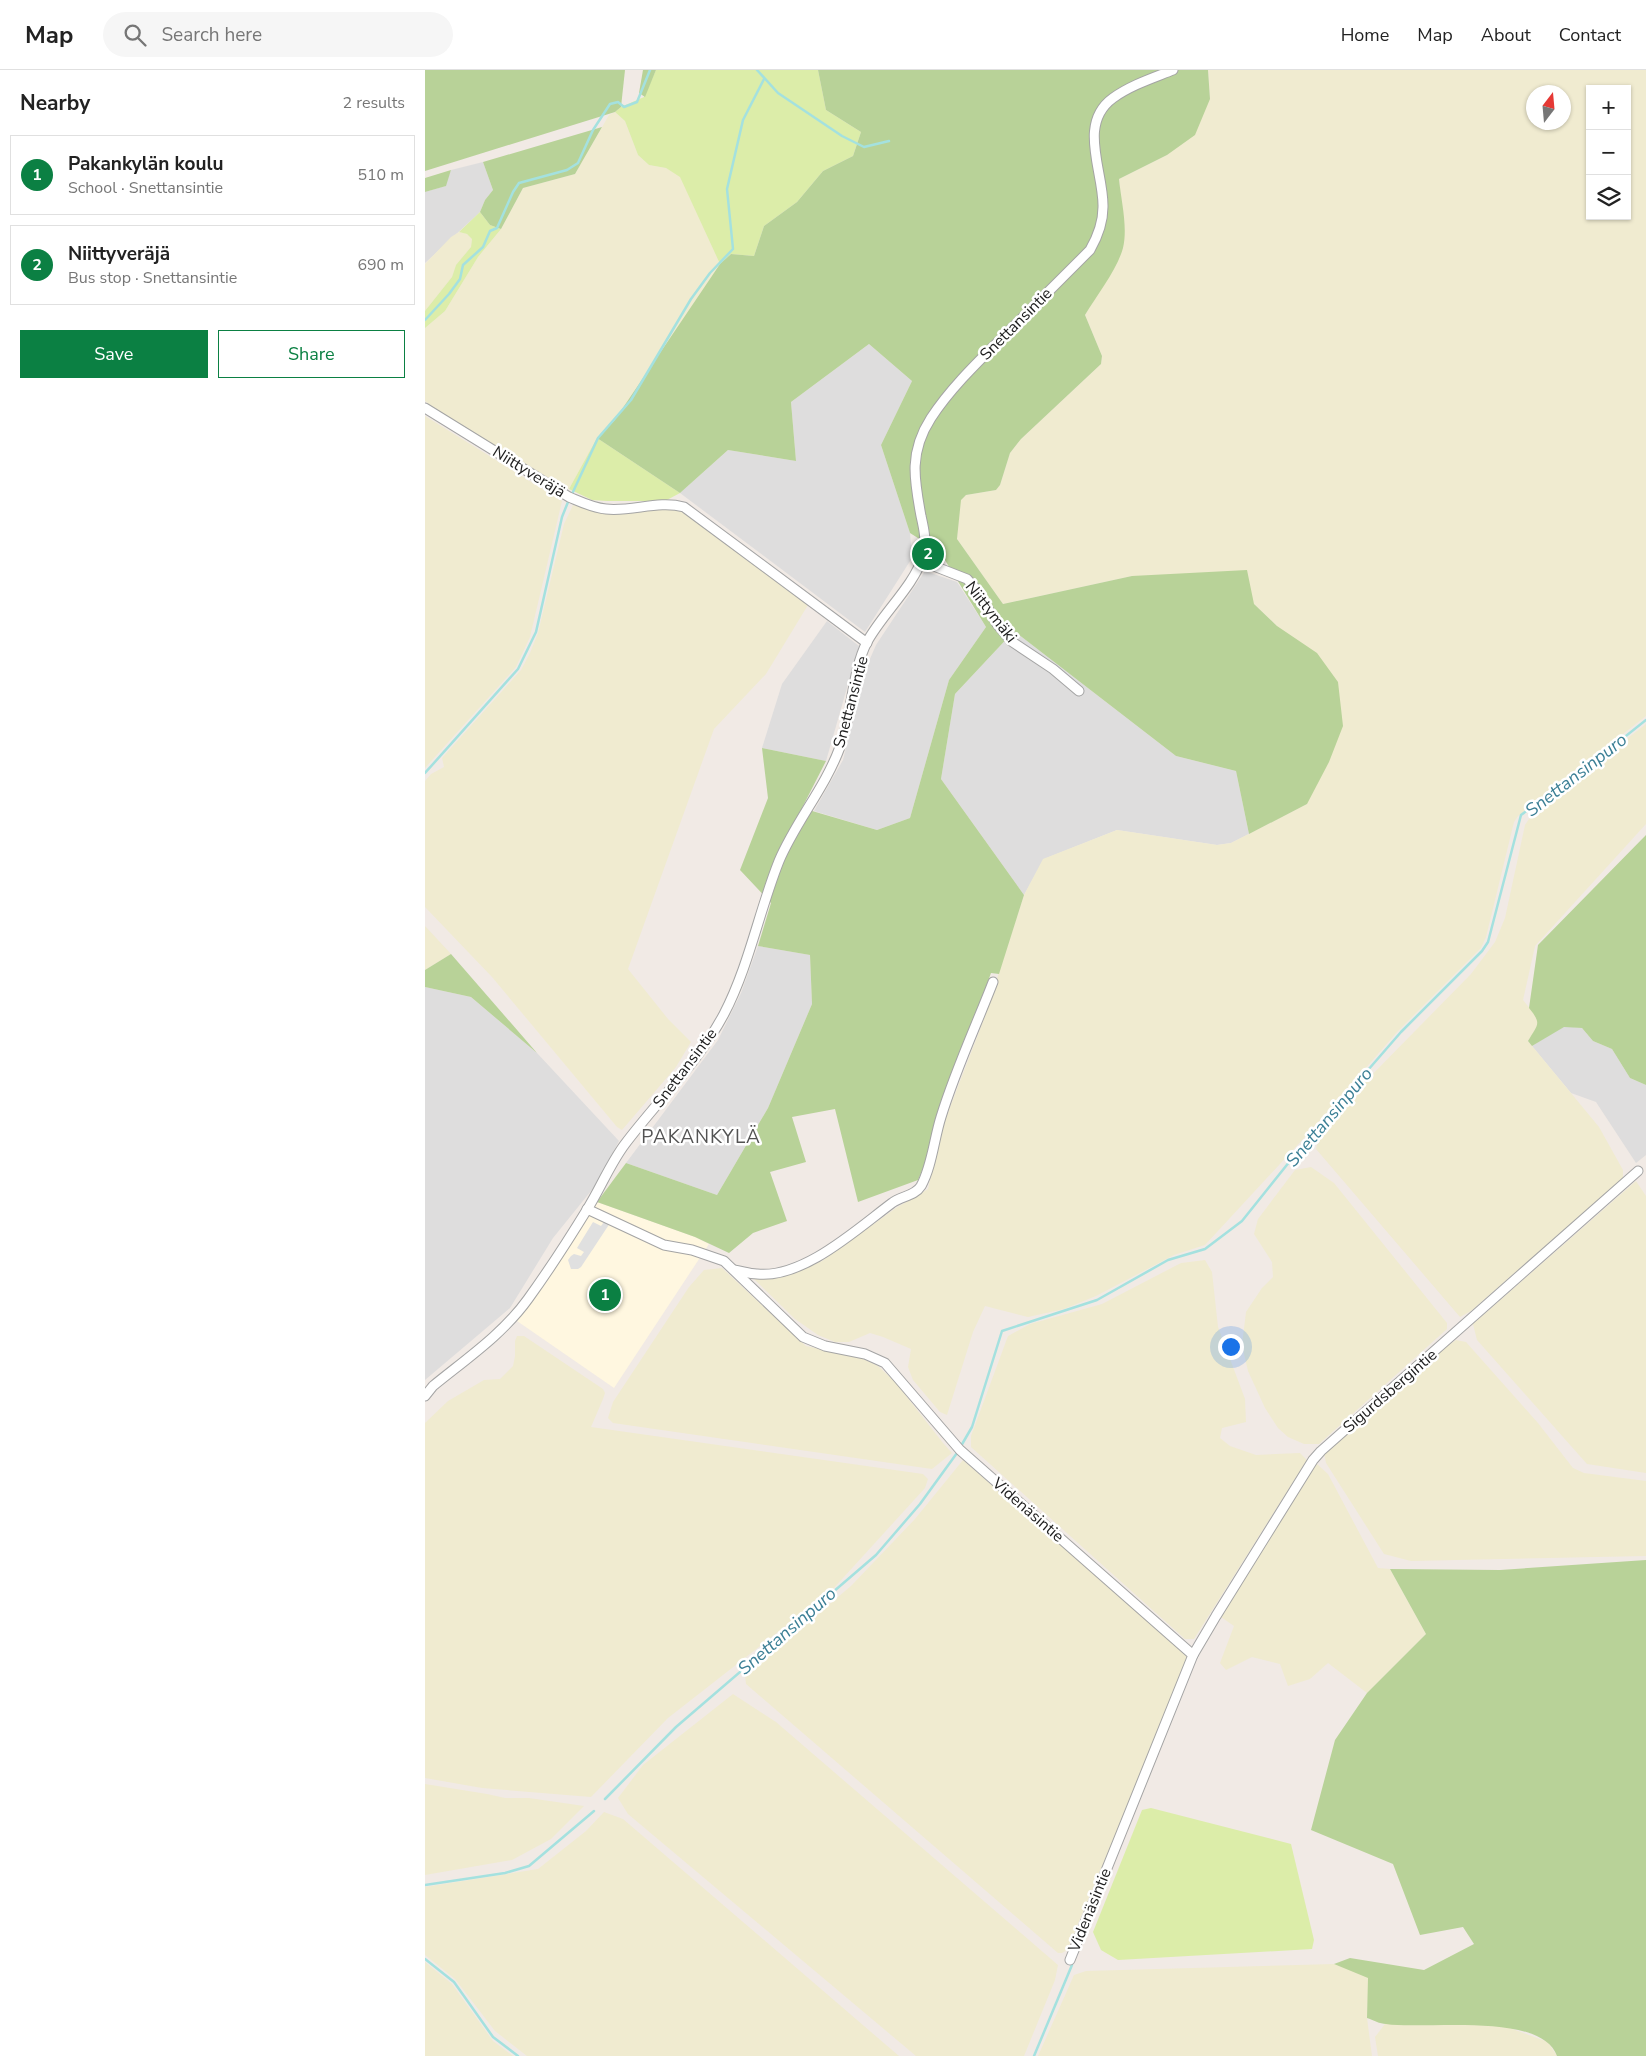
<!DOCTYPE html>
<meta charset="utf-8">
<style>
:root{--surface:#fff;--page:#f6f6f6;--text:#222;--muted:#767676;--line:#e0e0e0;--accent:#0b8043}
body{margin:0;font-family:"Nunito Sans",sans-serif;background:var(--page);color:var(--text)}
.controls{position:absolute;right:15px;top:15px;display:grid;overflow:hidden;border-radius:0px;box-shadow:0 1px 4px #0004}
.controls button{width:45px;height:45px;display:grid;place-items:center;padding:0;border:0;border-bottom:1px solid var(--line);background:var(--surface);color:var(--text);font:25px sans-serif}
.compass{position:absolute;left:1101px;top:15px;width:45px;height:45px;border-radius:50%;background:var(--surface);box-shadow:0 1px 4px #0004;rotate:16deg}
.you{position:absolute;left:805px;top:1276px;width:18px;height:18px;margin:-12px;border:4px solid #fff;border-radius:50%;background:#1a73e8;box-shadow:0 0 0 8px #1a73e833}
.badge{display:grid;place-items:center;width:32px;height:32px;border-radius:50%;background:var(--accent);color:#fff;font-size:16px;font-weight:700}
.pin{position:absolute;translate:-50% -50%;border:2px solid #fff;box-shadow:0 1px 5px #0006}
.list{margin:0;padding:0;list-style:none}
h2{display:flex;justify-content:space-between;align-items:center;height:65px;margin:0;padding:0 20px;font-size:21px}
h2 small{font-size:16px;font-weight:400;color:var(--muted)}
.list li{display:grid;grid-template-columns:32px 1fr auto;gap:15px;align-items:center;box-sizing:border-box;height:80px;margin:0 10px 10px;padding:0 10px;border:1px solid var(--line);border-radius:0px}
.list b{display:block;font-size:19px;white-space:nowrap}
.list p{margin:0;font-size:16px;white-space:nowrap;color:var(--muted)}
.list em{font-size:16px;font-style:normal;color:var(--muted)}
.actions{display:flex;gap:10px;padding:15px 20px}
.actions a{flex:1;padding:11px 0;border:1px solid var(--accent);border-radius:0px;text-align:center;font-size:18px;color:var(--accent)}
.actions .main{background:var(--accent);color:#fff}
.icon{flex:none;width:28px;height:28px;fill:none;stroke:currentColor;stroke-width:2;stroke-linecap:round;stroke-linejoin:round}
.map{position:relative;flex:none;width:1221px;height:1986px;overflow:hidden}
header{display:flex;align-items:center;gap:30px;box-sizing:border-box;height:70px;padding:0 25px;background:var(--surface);border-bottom:1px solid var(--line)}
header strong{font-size:24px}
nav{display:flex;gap:28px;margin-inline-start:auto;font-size:18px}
.search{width:350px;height:45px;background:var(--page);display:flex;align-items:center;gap:12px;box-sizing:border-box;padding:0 18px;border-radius:28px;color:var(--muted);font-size:19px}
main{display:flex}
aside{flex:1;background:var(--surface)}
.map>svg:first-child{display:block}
.residential{fill:#dedddd}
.education{fill:#fff7e0}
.farmland{fill:#f0ebd0;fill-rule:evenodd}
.grass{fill:#dceda9}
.forest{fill:#b8d298}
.parking{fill:#e0e0e0}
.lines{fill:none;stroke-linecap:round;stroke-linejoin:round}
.stream{stroke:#a4e1df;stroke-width:2.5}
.minor-casing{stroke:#a4a4a4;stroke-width:11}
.minor{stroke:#fff;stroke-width:9}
.labels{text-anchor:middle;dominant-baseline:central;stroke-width:5;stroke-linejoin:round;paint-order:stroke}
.street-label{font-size:16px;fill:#202020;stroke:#fff}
.water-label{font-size:18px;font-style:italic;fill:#3b7f95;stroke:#fff}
.quarter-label{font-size:19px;letter-spacing:1px;fill:#535353;stroke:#fff}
</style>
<header>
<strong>Map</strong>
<div class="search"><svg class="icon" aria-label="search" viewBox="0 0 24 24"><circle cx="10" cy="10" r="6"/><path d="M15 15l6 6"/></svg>Search here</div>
<nav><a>Home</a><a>Map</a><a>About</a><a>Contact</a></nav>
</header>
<main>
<aside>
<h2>Nearby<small>2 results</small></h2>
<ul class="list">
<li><span class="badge">1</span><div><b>Pakankylän koulu</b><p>School · Snettansintie</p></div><em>510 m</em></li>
<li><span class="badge">2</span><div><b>Niittyveräjä</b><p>Bus stop · Snettansintie</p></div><em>690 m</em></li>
</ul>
<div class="actions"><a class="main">Save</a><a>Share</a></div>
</aside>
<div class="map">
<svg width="1221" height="1986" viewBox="0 0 1221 1986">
<rect width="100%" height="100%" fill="#f1eae5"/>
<g class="residential">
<polygon points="58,92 68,120 60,130 55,142 0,193 0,122 20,116 26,100"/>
<polygon points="444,274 487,311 456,375 485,463 487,488 440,562 255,423 303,380 371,391 366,332"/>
<polygon points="500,501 532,512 561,557 524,610 485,748 452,760 389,741 418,690 441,598 451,575"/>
<polygon points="402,551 434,576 401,691 337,678 357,614"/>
<polygon points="589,561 751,686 811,701 824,764 806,773 792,775 692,760 619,789 599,825 516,709 530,624"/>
<polygon points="333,876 385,885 387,934 343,1038 292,1125 201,1093 293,970 316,923"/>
<polygon points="0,917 46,927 112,983 194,1071 170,1116 128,1168 85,1238 0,1310"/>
<polygon points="1139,956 1157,958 1168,971 1187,979 1205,1008 1221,1015 1221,1085 1211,1093 1171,1032 1146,1023 1107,976"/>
</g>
<polygon class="education" points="172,1132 270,1167 284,1174 189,1318 92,1251"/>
<g class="farmland">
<path d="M783,0H1221V646L1093,746L1089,752L1061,867L1056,878L973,961L892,1054L780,1175L749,1185L671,1226L639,1239L603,1247L560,1236L548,1262L522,1345L515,1342L488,1310L483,1297L486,1279L458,1267L445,1263L424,1272H410L393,1265L370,1249L328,1208L364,1204L397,1191L471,1138L503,1119L517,1058L559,949L599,825L618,789L692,760L792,775L806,773L882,734L852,556L829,534L707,506L578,534L532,469L535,430L541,425L571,420L575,415L585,383L596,369L676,294L677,286L660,245L686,201L698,178L699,161L694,109L742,85L785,29ZM1165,19H1202V146H1165ZM1108,22H1138V52H1108Z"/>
<polygon points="190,42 200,51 213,85 224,95 241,98 255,106 295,194 189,351 172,368 144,419 93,391 10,339 0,331 0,258 20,241 53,187 76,159 98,118 150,104 184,45"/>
<polygon points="34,162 42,164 47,169 46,177 31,195 27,207 0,241 0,194 26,167"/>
<polygon points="0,346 137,431 105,567 91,597 0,698"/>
<polygon points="148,435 177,443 237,439 255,440 268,447 383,535 341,604 289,659 203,899 243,949 266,972 251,997 197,1060 192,1057 67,907 0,837 0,711 6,704 19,697 17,688 96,600 105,583 113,563 139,454"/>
<polygon points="1221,654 1221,754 1110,876 1098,930 1114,950 1114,954 1103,971 1174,1057 1198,1100 1198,1108 1046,1241 1035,1247 891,1079 894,1066 936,1016 1046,904 1070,872 1080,848 1100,755 1110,740"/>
<polygon points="0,856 26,884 0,900"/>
<polygon points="886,1097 909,1113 1022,1253 1022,1259 894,1374 879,1374 863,1367 853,1358 840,1338 823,1301 817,1275 821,1242 837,1218 848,1207 847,1192 829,1164 833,1149 870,1100"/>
<polygon points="1211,1111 1221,1126 1221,1403 1162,1394 1052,1270 1048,1254"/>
<polygon points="780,1190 787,1202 793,1257 820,1329 821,1352 797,1358 795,1368 805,1376 831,1385 875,1383 882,1390 769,1569 760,1569 546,1377 546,1366 583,1266 605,1254 677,1234 756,1193"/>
<polygon points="297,1198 381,1276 436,1288 453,1296 471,1313 518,1373 527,1383 507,1399 188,1353 183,1348 188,1332 264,1217 279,1200"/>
<polygon points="92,1266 99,1266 178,1319 180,1323 178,1329 166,1357 498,1404 503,1409 500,1418 408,1519 243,1648 166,1727 57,1718 0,1708 0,1353 23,1331 59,1310 75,1309 88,1296 90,1286 90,1271"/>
<polygon points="1031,1270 1041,1272 1113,1353 1148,1398 1159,1403 1221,1411 1221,1486 986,1491 959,1484 901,1393 899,1383 1018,1279"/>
<polygon points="538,1390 761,1585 762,1594 642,1880 637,1883 633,1883 321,1614 320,1605 426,1516 490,1449"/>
<polygon points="891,1393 903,1404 953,1498 965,1499 1001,1564 942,1623 903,1593 885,1609 863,1616 855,1594 827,1587 801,1600 795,1593 809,1556 796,1547"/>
<polygon points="308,1624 351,1652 633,1895 630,1910 599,1986 491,1986 203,1744 193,1728 218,1695"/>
<polygon points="0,1714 62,1724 80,1728 104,1728 159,1736 126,1769 87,1790 0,1805"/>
<polygon points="179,1742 198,1749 474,1986 102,1986 70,1961 30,1909 0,1885 0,1817 113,1799 161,1761"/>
<polygon points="0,1892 27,1914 68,1971 88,1986 0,1986"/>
<polygon points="909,1894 944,1907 942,1948 947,1986 613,1986 649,1905 661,1901"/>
<polygon points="960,1954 1060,1955 1082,1957 1123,1972 1132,1986 953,1986 950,1967"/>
</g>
<g class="grass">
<polygon points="231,0 393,0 401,40 436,62 428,86 398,101 372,132 339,156 329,186 306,184 295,194 255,107 241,98 224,95 213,85 200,51 190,42 196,37 219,27"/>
<polygon points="55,142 65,155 76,159 53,187 20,241 0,258 0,241 27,207 31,195 46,177 47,169 42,164 34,162"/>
<polygon points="172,368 255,423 240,431 182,431 167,430 144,419"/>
<polygon points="726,1738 866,1774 889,1870 887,1879 693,1890 676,1880 668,1862 717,1740"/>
</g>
<g class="forest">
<polygon points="0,0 200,0 196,37 190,42 0,101"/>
<polygon points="218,0 231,0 220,27 214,23"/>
<path d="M393,0H783L785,29L770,65L742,85L694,109C696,130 703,157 698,178C692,200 672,225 660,245L677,286L676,294L596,369L585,383L575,415L571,420L541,425L536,430L532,469L578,534L707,506L822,500L829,534L852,556L892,583L913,612L918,656L904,692L882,734L824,764L811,701L751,686L589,561L530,624L516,709L599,825L574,904L566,903L522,1024L503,1087L493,1110L433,1132L410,1039L367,1047L381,1092L345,1102L362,1151L328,1163L304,1183L270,1167L172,1132L201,1093L292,1125L343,1038L387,934L385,885L333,876L346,833L315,800L343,728L337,678L401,691L377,738L452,760L485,748L524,610L561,557L515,482L485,463L456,375L487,311L444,274L366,332L371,391L303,380L255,423L172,368L189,351L295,194L306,184L329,186L339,156L372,132L398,101L428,86L436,62L401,40Z"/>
<polygon points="177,57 150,104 98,118 76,159 65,155 55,142 60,130 68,120 58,92"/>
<polygon points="26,100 21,116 0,122 0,108"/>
<path d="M1221,765V1015L1205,1008L1187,979L1168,971L1157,958L1139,957L1107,976L1103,971C1113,954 1117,954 1104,938L1113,875Z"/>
<polygon points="26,884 112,983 46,927 0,917 0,900"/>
<path d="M1221,1490V1986H1132C1116,1941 999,1960 961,1954C955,1954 948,1950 942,1948L943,1908L909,1894L925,1888L999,1900L1049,1874L1038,1857L995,1865L968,1794L886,1760L910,1670L942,1623L1001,1564L965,1499L1075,1500Z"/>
</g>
<polygon class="parking" points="182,1148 187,1150 156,1197 153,1199 146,1199 143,1190 146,1186 149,1184 156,1186 159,1182 152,1178 168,1152 176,1156"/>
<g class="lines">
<g class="stream">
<polyline points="332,0 353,23 417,66 439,77 464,71"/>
<polyline points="0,250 24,224 35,209 38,195 58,177 65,161 72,158 88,122 94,113 142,100 153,93 168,60 185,34 193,32 199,37 212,32 225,0"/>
<polyline points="147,424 173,368 206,330 266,229 285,203 308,179 302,119 318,50 339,9"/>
<polyline points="0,703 93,599 111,562 137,447 143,432"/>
<polyline points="536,1376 547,1357 577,1261 672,1230 743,1190 780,1179 817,1151 877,1076 976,962 1057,881 1063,872 1096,745 1162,697 1221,650"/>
<polyline points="180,1729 251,1657 451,1485 495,1434 532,1383"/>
<polyline points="0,1815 80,1803 104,1796 169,1741"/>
<polyline points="0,1889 29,1912 68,1967 93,1986"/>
<polyline points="609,1986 647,1895"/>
</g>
<g class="minor-casing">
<g id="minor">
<path d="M0,338L144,427C156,432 168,438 181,439C207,442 233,430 259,437L442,573"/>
<polyline points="496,491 542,509 552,520 572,554 586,571 628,599 654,621"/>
<polyline points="162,1139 239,1175 267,1180 299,1191 378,1267 400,1276 440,1284 460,1293 535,1380 768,1585 645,1890"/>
<path d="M309,1200C317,1201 324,1204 332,1204C378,1209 432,1159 467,1133C476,1126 490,1126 496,1116C507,1096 509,1069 516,1047C530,1001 551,956 568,912"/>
<path d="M0,1326L8,1316C41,1289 78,1264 103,1229C124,1200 144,1169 163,1138C176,1117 185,1094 200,1074C233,1030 273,993 299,944C324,896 334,841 354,791C371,751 400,718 415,677C427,645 427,601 442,572C457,544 489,516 498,486C502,473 499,459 496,446C489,409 484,382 506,348C527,316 556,289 583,262C610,235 638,207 665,180C673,166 678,153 678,137C679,102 652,54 688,28C706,15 728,8 748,0"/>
<polyline points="768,1585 791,1546 888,1390 896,1381 1213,1101"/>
</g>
</g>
<use href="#minor" class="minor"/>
</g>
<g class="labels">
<g class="street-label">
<text transform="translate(591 254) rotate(-45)">Snettansintie</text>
<text transform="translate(104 402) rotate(32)">Niittyveräjä</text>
<text transform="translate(566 542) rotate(52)">Niittymäki</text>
<text transform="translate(426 632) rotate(-75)">Snettansintie</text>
<text transform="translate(260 998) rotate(-53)">Snettansintie</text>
<text transform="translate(965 1321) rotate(-41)">Sigurdsbergintie</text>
<text transform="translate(603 1440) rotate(41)">Videnäsintie</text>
<text transform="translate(665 1840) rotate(-68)">Videnäsintie</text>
</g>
<g class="water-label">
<text transform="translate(1151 705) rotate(-38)">Snettansinpuro</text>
<text transform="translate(904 1047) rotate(-50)">Snettansinpuro</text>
<text transform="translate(362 1561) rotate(-41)">Snettansinpuro</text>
</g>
<g class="quarter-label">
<text x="276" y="1067">PAKANKYLÄ</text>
</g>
</g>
</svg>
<div class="controls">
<button>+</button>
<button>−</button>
<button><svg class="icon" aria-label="layers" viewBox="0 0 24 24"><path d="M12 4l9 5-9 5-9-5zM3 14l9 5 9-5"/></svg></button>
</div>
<svg class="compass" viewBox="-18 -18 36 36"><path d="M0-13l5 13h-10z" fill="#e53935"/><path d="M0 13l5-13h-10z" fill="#767676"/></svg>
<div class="you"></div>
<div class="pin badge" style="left:180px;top:1225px">1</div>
<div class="pin badge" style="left:503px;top:484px">2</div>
</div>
</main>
